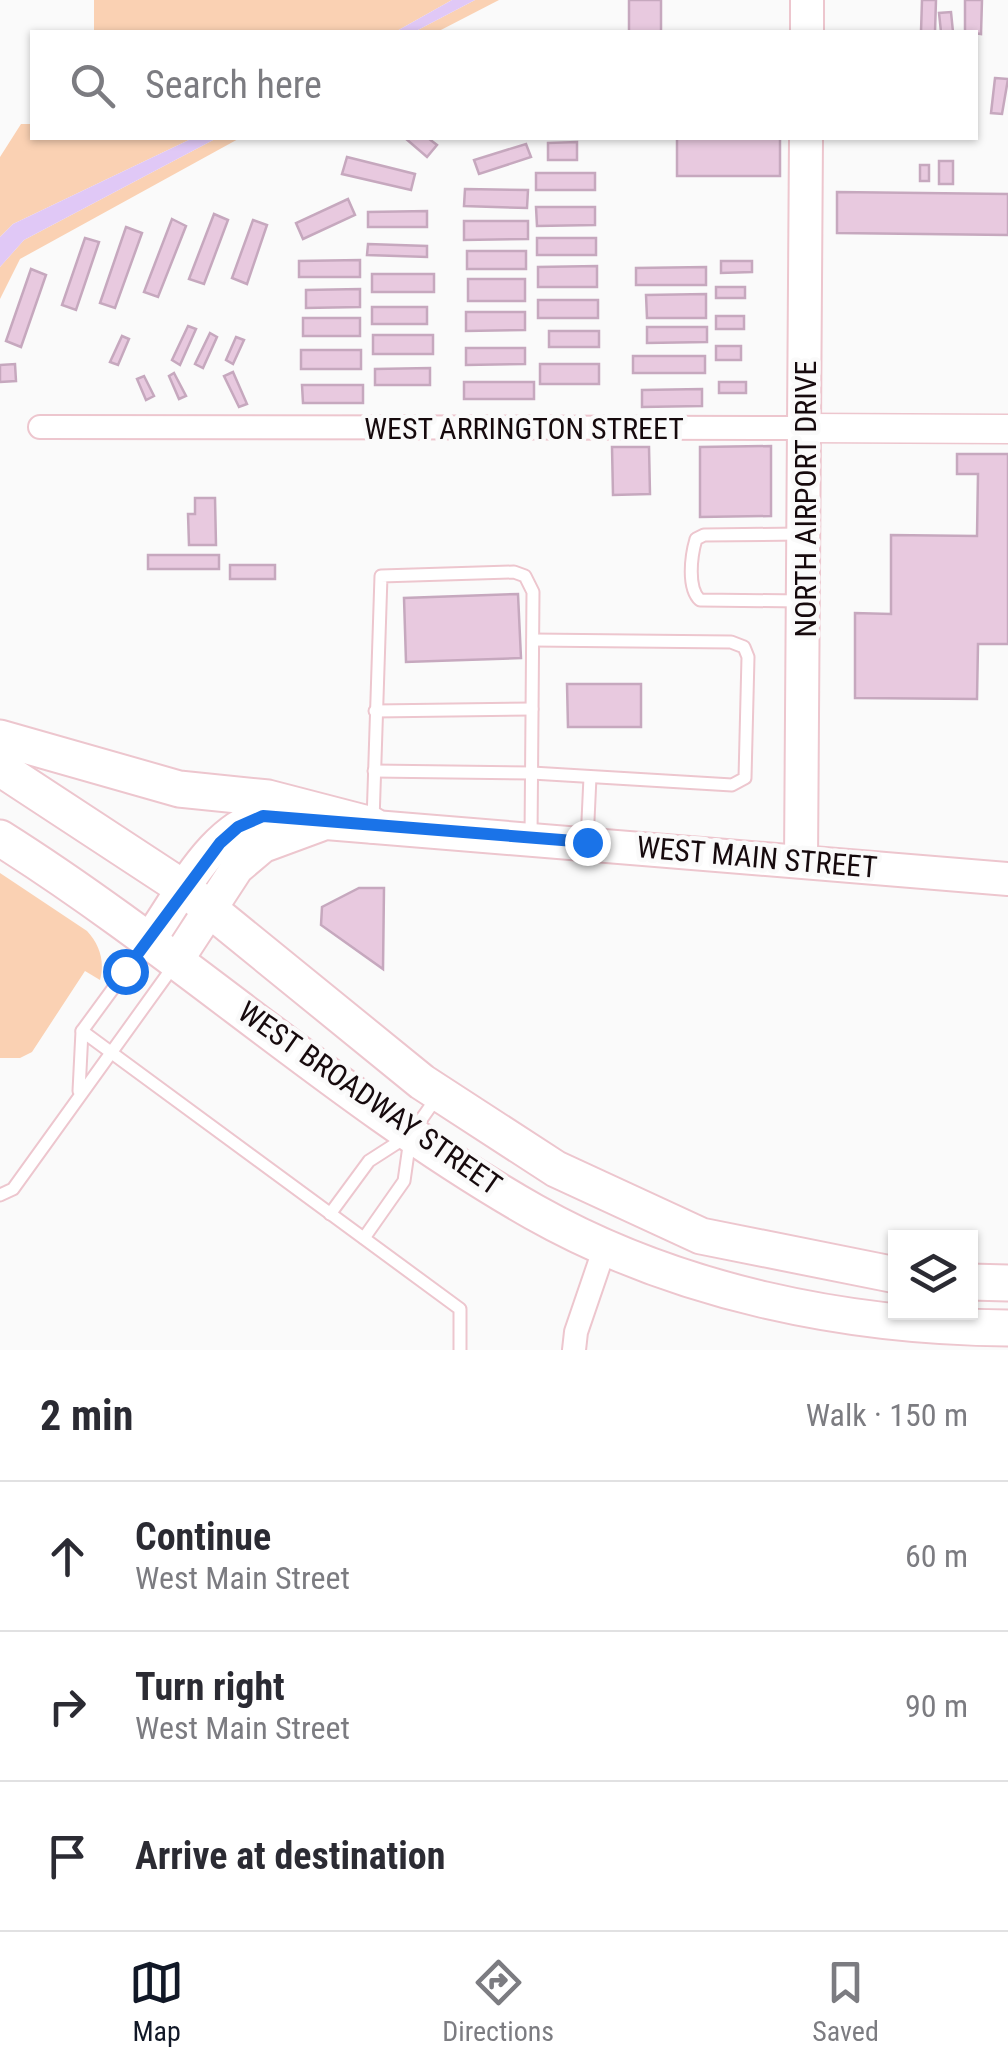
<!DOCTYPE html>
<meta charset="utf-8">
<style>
:root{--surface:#fff;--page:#f7f7f7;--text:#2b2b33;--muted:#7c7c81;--line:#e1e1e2;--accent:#111827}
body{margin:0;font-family:"Roboto Condensed",sans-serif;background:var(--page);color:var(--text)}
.controls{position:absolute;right:30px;bottom:30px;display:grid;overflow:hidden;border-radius:0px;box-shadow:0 2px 8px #0004}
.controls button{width:90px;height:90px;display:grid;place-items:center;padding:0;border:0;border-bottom:2px solid var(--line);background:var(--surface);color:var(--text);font:50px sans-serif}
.stop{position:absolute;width:30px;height:30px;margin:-22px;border:8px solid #1a73e8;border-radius:50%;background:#fff}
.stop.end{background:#1a73e8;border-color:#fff;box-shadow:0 2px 10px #0008}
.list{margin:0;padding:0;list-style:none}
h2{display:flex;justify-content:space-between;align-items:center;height:130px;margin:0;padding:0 40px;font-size:42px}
h2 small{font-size:32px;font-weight:400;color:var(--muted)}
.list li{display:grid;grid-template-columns:65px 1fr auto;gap:30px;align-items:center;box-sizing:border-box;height:150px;padding:0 40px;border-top:2px solid var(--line)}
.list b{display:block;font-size:38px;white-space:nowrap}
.list p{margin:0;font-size:32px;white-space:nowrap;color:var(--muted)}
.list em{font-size:32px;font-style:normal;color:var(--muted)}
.icon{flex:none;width:55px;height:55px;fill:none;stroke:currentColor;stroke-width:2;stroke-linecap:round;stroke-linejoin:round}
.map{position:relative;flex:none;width:1008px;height:1350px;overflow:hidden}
.search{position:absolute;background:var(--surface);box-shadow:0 2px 8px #0004;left:30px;right:30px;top:30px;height:110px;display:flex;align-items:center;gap:25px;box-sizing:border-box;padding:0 35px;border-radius:0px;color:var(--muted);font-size:38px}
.sheet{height:580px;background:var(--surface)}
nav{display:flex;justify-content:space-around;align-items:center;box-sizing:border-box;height:140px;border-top:2px solid var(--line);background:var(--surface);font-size:28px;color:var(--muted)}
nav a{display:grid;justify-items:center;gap:5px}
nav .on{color:var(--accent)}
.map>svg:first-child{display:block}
.green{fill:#fad1b3}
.water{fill:#e0c8f6}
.building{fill:#e8c9df;stroke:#c6a8be;stroke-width:2.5}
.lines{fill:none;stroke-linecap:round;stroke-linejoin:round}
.service-casing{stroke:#edc6ce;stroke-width:15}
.minor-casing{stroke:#edc6ce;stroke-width:26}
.tertiary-casing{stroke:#edc6ce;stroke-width:31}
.secondary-casing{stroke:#edc6ce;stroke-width:36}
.primary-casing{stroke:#edc6ce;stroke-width:39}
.service{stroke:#fff;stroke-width:11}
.minor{stroke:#fff;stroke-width:22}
.tertiary{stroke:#fff;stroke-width:28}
.secondary{stroke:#fff;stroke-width:32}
.primary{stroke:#fff;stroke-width:35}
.route{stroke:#1a73e8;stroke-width:12}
.labels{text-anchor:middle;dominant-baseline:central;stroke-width:9;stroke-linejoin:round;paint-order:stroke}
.street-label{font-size:30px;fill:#160a0d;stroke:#fafafa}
</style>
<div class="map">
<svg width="1008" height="1350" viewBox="0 0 1008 1350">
<rect width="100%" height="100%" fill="#fafafa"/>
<g class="green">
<polygon points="94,0 452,0 395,32 94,32"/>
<polygon points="475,0 499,0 437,32 414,32"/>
<polygon points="21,124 32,124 32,138 193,138 13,224 0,237 0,157"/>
<polygon points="217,138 240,138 20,259 0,299 0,267 24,240"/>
<path d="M0,873L87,931C100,945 105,962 100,980L85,971L32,1052L20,1058H0Z"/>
</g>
<g class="water">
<polygon points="452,0 475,0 414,32 395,32"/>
<polygon points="193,138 217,138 24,240 0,267 0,237 13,224"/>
</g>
<g class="building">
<rect x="629" y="0" width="32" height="32"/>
<polygon points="922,0 936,0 935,32 921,32"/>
<polygon points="965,0 982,0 981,34 965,32"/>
<polygon points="951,12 953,32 941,32 939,13"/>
<polygon points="995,78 1008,79 1002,114 991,113"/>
<polygon points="405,138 428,138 437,145 427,157"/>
<rect x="677" y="138" width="103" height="38"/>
<polygon points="577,142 577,160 548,160 548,143"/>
<polygon points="526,144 531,157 479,174 474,160"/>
<polygon points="347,157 415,174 411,190 342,174"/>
<rect x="939" y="161" width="14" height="23"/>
<rect x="920" y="165" width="9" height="16"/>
<rect x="536" y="173" width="59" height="17"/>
<polygon points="465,189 528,190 527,208 464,206"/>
<polygon points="837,192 1008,194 1008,235 837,233"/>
<polygon points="348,199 355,215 303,239 296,223"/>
<polygon points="536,207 595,207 595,225 537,226"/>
<polygon points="427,211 427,227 368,227 368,212"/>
<polygon points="214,214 228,220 204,284 189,279"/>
<polygon points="172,219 186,226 158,297 144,292"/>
<polygon points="253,220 267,225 247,284 232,278"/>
<polygon points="464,221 528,221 528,239 464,240"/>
<polygon points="126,227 142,233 115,308 100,303"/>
<polygon points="85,238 99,242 76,310 62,305"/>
<rect x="537" y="238" width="59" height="17"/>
<polygon points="368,244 427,246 427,257 367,255"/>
<rect x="467" y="251" width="59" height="18"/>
<polygon points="360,260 360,277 299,277 299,261"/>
<polygon points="721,261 752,261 752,272 721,273"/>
<polygon points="597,266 597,287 538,287 538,267"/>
<polygon points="706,267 706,285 636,285 636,268"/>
<polygon points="31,269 46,275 21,347 6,341"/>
<rect x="372" y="274" width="62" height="18"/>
<rect x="468" y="279" width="57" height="22"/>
<rect x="716" y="287" width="29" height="11"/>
<polygon points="360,289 360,307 306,308 306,290"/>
<polygon points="706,294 706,318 647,318 646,295"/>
<rect x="538" y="300" width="60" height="18"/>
<rect x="372" y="307" width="55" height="17"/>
<polygon points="466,312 525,312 525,330 466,331"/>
<rect x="716" y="316" width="28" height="13"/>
<rect x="303" y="318" width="57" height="18"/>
<polygon points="188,326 196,329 180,365 172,360"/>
<polygon points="647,327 707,327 707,342 647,343"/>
<rect x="549" y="331" width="50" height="16"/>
<polygon points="210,333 217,337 203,368 195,364"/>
<rect x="373" y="335" width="60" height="19"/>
<polygon points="122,336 129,339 118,365 110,362"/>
<polygon points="236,337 244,340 233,364 226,360"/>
<rect x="716" y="346" width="25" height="14"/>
<polygon points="466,348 525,348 525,364 466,365"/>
<rect x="301" y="350" width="60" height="19"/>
<rect x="633" y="356" width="72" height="17"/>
<polygon points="15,364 16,381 0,382 0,365"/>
<rect x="540" y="364" width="59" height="20"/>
<polygon points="430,368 430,385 375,385 375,369"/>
<polygon points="233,372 247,404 239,407 224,376"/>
<polygon points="174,373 186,396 179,399 169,376"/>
<polygon points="144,376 154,396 146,400 137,379"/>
<rect x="464" y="382" width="70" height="17"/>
<rect x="719" y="382" width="27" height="11"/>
<polygon points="302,385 363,385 363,403 303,403"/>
<polygon points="702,389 702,406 642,407 642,390"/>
<polygon points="771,446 771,516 700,517 700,447"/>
<polygon points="612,447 649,447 650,494 613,495"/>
<polygon points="957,454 1008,454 1008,644 978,644 977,699 855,698 855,613 891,614 891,535 977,536 978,474 957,474"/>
<polygon points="195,498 215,498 216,545 189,545 188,514 195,514"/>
<rect x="148" y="555" width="71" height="14"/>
<rect x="230" y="565" width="45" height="14"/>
<polygon points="518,594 521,658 406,662 404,598"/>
<polygon points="567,684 641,684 641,727 568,727"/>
<polygon points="359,888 384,888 383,969 321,925 322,907"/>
</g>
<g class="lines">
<g class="service-casing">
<g id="service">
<path d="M800,534L704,535L696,539C691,556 687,588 700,600L802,601"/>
<polyline points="375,711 532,709"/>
<polyline points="374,771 532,773 732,785 745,778 748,657 744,647 731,642 533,640"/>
<polyline points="373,821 381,576 514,572 525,576 533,592 531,838"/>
<polyline points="587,842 590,777"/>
<polyline points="82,1031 460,1309 460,1350"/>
<polyline points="79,1091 82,1031 145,945"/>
<polyline points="0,1195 13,1189 175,964"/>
<polyline points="330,1214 369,1161 411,1134 437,1097"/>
<polyline points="364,1238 404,1181 410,1139"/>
</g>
</g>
<g class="minor-casing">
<g id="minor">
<polyline points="40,427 805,428"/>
<polyline points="574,1350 576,1332 605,1247"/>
</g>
</g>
<g class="tertiary-casing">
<polyline id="tertiary" points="805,428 1008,429"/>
</g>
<g class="secondary-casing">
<g id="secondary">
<polyline points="807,32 807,0"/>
<polyline points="801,861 806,138"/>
<path d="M149,940C179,899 215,820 272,815C290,814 309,820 326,823L1008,879"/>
<polyline points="177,960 237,868 263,846 320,825"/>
</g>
</g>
<g class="primary-casing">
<g id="primary">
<polyline points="0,738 179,789 268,798 372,825"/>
<polyline points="0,768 186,890 422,1082 556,1169 701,1236 896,1275"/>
<path d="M0,838C184,954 344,1104 534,1212C676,1292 846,1327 1008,1328"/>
<polyline points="970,1282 1008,1283"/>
</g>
</g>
<use href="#service" class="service"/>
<use href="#minor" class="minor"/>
<use href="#tertiary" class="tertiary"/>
<use href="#secondary" class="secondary"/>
<use href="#primary" class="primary"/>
</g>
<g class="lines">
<polyline class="route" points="125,971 220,843 238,827 263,816 587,842"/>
</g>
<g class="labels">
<g class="street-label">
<text x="524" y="428">WEST ARRINGTON STREET</text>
<text transform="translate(805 499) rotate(-90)">NORTH AIRPORT DRIVE</text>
<text transform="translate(757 857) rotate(5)">WEST MAIN STREET</text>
<text transform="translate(370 1098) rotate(35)">WEST BROADWAY STREET</text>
</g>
</g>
</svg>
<div class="controls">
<button><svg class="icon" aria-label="layers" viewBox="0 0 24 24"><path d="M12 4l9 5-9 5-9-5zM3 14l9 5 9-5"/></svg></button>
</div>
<div class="stop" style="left:125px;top:971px"></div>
<div class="stop end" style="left:587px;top:842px"></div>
<div class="search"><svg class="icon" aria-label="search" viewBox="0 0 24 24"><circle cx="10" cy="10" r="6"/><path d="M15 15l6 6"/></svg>Search here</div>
</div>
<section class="sheet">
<h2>2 min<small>Walk · 150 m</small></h2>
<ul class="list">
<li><svg class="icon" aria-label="ahead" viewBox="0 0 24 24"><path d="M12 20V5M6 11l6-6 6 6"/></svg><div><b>Continue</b><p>West Main Street</p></div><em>60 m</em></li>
<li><svg class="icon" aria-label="right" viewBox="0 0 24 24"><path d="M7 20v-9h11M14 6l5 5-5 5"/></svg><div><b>Turn right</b><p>West Main Street</p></div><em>90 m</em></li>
<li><svg class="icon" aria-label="arrive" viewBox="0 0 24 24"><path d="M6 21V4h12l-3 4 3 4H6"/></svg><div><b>Arrive at destination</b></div></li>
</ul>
</section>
<nav>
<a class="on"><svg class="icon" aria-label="map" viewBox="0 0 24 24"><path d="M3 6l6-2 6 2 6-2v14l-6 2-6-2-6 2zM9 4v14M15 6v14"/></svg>Map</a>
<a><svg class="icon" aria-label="directions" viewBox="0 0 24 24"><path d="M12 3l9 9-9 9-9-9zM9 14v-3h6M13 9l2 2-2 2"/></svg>Directions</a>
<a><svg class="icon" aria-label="saved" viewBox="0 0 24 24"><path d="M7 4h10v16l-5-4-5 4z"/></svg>Saved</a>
</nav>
